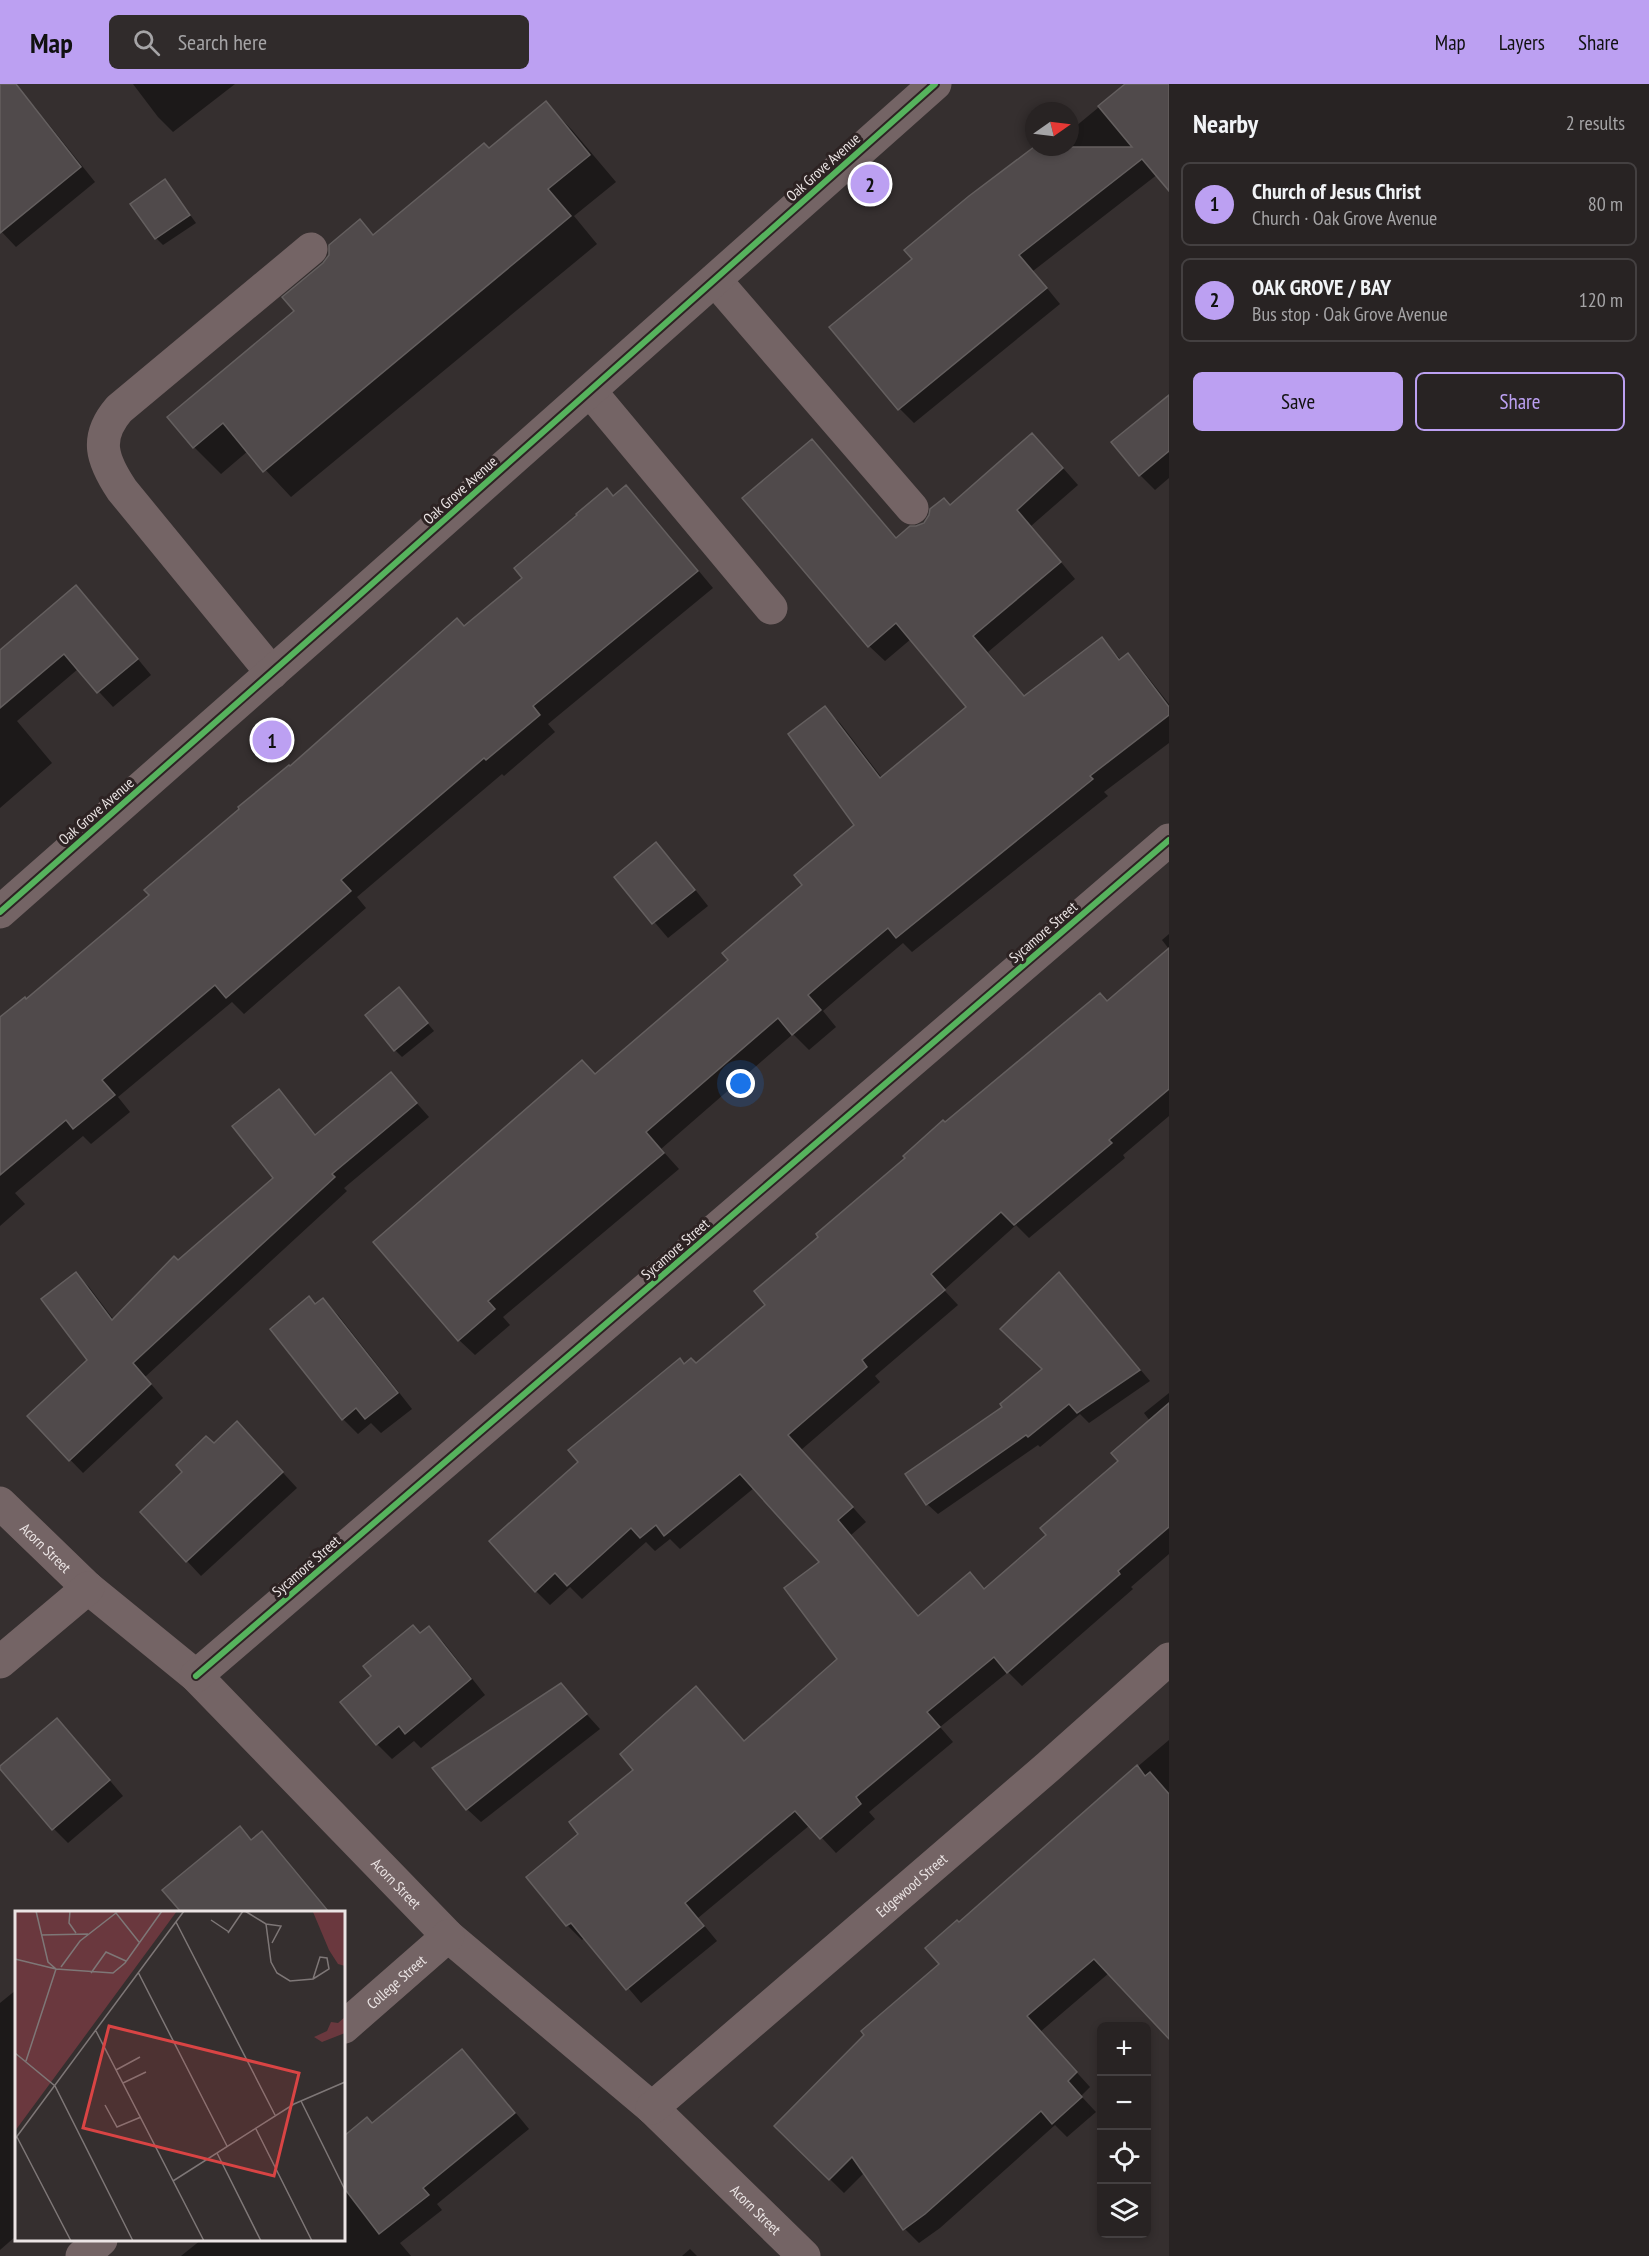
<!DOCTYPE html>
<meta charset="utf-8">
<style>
:root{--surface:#282323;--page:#302b2b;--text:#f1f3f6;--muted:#a5a4a6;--line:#444041;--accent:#bca0f2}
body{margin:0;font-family:"PT Sans Narrow",sans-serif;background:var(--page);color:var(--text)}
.controls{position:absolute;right:18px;bottom:18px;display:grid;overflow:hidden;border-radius:9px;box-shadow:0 3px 9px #0003}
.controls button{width:54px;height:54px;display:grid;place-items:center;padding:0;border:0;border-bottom:2px solid var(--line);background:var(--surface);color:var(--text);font:30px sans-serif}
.compass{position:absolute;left:1025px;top:18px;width:54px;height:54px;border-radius:50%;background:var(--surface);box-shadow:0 3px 9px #0003;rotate:76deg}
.you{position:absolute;left:741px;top:1000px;width:21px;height:21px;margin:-15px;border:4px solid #fff;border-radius:50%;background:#1a73e8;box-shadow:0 0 0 9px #1a73e833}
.badge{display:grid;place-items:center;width:39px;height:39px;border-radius:50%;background:var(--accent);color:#111;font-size:20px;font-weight:700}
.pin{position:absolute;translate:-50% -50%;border:3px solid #fff;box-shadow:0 2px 6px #0006}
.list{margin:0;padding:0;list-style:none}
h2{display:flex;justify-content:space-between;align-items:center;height:78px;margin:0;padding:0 24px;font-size:26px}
h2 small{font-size:20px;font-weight:400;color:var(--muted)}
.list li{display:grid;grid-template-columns:39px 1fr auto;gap:18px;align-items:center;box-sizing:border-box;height:84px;margin:0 12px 12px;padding:0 12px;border:2px solid var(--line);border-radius:9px}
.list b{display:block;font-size:22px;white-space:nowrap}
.list p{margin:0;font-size:20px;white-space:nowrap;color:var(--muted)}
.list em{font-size:20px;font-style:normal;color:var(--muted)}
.actions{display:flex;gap:12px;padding:18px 24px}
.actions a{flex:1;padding:14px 0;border:2px solid var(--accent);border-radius:9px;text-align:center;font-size:21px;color:var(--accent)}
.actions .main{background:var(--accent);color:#111}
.icon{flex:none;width:33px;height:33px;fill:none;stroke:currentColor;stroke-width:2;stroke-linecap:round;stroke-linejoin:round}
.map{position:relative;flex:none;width:1169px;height:2172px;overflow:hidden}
header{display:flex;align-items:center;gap:36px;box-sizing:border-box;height:84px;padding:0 30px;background:var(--accent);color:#111}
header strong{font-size:28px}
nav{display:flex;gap:33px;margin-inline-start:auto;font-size:21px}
.search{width:420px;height:54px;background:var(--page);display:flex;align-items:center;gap:15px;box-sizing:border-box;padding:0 21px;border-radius:9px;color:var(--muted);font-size:22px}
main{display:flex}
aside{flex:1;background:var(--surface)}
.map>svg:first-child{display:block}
.shadow{fill:#0007}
.building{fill:#504a4b;stroke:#645f5f;stroke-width:1.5}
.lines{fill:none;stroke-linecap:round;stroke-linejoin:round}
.minor{stroke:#746465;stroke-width:33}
.cycleway-casing{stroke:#2d2323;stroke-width:10}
.cycleway{stroke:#56b35d;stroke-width:6}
.labels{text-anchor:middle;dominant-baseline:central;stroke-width:6;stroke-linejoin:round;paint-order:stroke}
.street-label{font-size:15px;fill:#ebe4e4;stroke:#2d2323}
.inset-road{fill:none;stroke:#7e7777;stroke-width:1.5}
.view{fill:#d94444;fill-opacity:0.15;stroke:#d94444;stroke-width:3}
.inset-edge{fill:none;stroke:#ebe4e4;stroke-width:3}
</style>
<header>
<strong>Map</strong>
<div class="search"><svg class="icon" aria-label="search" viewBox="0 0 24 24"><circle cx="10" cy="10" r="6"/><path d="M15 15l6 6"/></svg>Search here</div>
<nav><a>Map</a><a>Layers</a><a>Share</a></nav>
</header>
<main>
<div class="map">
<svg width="1169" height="2172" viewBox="0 0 1169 2172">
<rect width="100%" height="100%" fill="#352f2f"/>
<g class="shadow">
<polygon points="133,0 235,0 173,48 158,33"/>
<polygon points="1127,0 1169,0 1158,90 1033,187 1060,220 914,339 899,324 914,175 1036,63 1070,63 1070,47"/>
<polygon points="20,7 34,22 95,98 16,163 0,146 0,23"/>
<polygon points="546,19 572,46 616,98 574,132 597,160 291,413 248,367 221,390 194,363 296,228 325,180 360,137 375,152 489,66"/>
<polygon points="165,97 196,139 163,161 156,154"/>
<polygon points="1169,313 1169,394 1155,406 1140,391"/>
<polygon points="812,357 897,454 1047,366 1078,401 1031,442 1075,495 988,568 1025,613 1102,555 1121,576 1128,571 1143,587 1169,620 1169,659 1104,708 1108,712 912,868 903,859 838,914 823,927 836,943 809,966 793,950 661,1065 679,1085 503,1233 510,1241 475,1271 459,1256 596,991 730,876 804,802 856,741 825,624 840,639 882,694 968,623 911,555 885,577 869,562"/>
<polygon points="626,403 643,420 713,504 548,640 555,648 504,692 502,690 357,813 366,824 244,930 232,918 118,1013 130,1028 91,1060 83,1052 15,1109 25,1120 0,1142 0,935 27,917 524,494 607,406 614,413"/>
<polygon points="76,503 91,518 151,591 113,623 78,585 17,637 52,679 0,724 0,575"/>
<polygon points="656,760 671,775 708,822 668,854 616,793"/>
<polygon points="1169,850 1169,865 1162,856"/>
<polygon points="1169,866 1169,1032 1123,1071 1125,1074 1029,1154 1016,1141 944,1206 958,1221 875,1292 880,1298 801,1366 866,1438 851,1451 919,1533 970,1490 985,1506 1048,1451 1120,1377 1150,1337 1144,1329 1169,1309 1169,1470 1131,1503 1133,1505 1022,1602 1008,1588 940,1643 953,1658 869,1728 875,1735 836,1769 810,1741 698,1834 717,1857 641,1919 585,1853 582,1856 567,1841 528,1794 581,1751 635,1687 696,1604 745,1658 839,1575 821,1479 754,1404 680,1465 670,1455 655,1467 646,1458 582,1515 570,1503 550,1521 536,1507 685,1282 696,1281 767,1221 820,1153 945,1040 1107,918"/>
<polygon points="406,913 434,947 402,973 395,966"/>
<polygon points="391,990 429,1033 344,1104 347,1107 145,1293 163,1314 83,1389 29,1333 89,1276 76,1190 89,1203 114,1236 275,1094 279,1007 317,1052"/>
<polygon points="1059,1190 1150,1297 1089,1339 1080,1330 1040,1363 1038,1361 938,1430 927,1420 1004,1323 1044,1286"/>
<polygon points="323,1216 338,1231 412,1325 381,1349 371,1339 358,1350 343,1335 315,1221"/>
<polygon points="251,1354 297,1404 201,1492 187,1477 214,1361"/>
<polygon points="429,1544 444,1559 485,1611 421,1664 414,1657 392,1675 377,1660 420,1551"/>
<polygon points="560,1601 600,1645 481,1738 467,1725"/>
<polygon points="71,1651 123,1712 68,1759 53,1744"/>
<polygon points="1169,1656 1169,1953 1109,1889 1040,1948 1090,2003 1081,2012 1096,2028 1067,2053 1055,2041 940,2144 919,2159 905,2145 865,2088 844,2109 776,2042 941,1880 959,1840 1096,1718"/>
<polygon points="240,1744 253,1757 262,1749 277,1764 330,1828 182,1828 164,1806"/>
<polygon points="16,1906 16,2152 0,2166 0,1919"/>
<polygon points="462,1967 477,1982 529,2045 437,2120 442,2126 400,2159 411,2172 181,2172 201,2156 344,2156 344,2047 347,2051 373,2041"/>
<polygon points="690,2165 697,2172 682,2172"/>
</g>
<g class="building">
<polygon points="0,0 16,0 81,83 0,149"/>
<polygon points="1125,0 1169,0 1169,107 1142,75 1019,171 1047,204 898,326 829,243 912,175 904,166 969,112 1034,63 1132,63 1098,22"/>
<polygon points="546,17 590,71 548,105 571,132 263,388 223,339 193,364 167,333 294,227 282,213 323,179 329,171 329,161 360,135 373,151 484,59 489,64"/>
<polygon points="165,95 190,131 155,155 130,120"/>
<polygon points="1169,311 1169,367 1139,392 1111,358"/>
<polygon points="1032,349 1063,384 1017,426 1061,478 973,552 1024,612 1102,553 1119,576 1128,569 1169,623 1169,631 1090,692 1093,695 896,854 888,844 822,899 808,911 821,926 792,951 778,934 646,1048 664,1069 488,1217 495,1225 458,1257 373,1158 582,976 595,990 728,876 722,869 802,801 794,791 854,741 788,650 825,622 880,694 966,623 896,539 868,563 742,414 812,355 896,454 910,442 916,442 924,439 929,431 930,425 944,414 950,421"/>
<polygon points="626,401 698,487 533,622 540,631 486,676 484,674 341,796 351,807 226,914 215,901 102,996 115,1011 73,1045 66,1036 0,1091 0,933 25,913 26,915 149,811 144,806 239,725 238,723 289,681 290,682 457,534 464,542 522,494 514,484 577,431 576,430 607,404 613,412"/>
<polygon points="76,501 138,575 97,609 64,570 0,624 0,566"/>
<polygon points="656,758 695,806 652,840 614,793"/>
<polygon points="1169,864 1169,1005 1109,1056 1112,1059 1014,1141 1001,1128 931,1190 945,1206 862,1276 867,1283 788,1351 853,1423 838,1436 918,1532 970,1488 984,1505 1046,1451 1040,1444 1118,1377 1111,1369 1169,1319 1169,1443 1118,1487 1120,1490 1007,1589 994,1573 927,1628 940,1643 856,1713 861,1720 820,1755 795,1727 685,1819 704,1842 626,1906 571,1839 566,1842 526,1793 578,1750 569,1738 633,1686 620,1670 696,1602 744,1657 837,1575 784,1504 819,1478 740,1390 664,1452 656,1441 640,1454 631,1444 567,1502 555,1489 535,1508 489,1457 578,1378 568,1366 680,1274 684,1280 691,1274 696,1279 765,1221 754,1207 818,1153 816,1150 905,1074 903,1072 943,1036 945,1038 1100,909 1107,917"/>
<polygon points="399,903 428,939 394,967 365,931"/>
<polygon points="391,988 417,1019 332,1090 335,1093 133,1279 151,1300 69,1377 27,1332 87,1276 41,1215 76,1188 112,1236 174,1172 178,1176 273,1094 232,1042 279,1005 315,1051"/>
<polygon points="1059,1188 1140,1286 1077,1329 1069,1320 1028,1353 1026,1351 926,1421 905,1390 1002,1323 1000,1320 1042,1285 1000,1245"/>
<polygon points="309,1212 315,1220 323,1214 398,1309 365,1335 356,1324 342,1336 270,1245"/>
<polygon points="237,1337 283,1388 186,1478 140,1428 182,1388 176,1381 206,1352 214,1359"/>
<polygon points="413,1541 420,1549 429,1542 471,1595 405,1650 399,1642 376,1661 340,1618 371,1592 363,1582"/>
<polygon points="561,1599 587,1630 466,1726 432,1684"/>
<polygon points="57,1634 110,1696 52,1746 0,1685 0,1682"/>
<polygon points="1137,1681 1145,1692 1150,1688 1169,1710 1169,1955 1094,1875 1027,1932 1077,1988 1068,1997 1082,2013 1052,2040 1041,2027 925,2130 903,2146 852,2073 829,2096 774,2042 864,1951 861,1947 939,1880 925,1864 957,1836 959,1838"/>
<polygon points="240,1742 251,1756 262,1747 329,1828 181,1828 162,1806"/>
<polygon points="462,1965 515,2029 423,2104 429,2111 379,2150 344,2104 344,2052 367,2033 372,2039"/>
</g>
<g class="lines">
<g class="minor">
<polyline points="715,196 912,424"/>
<polyline points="590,307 771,524"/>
<path d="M272,589L122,406C102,376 94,354 119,325L311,165"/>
<polyline points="0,828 345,524 935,0"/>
<path id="s1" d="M0,1419L88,1504L196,1592L448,1852L652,2024L804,2172"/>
<polyline points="0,1578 88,1504"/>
<polyline points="196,1592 1169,756"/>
<path id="s2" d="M344,1943L448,1852"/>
<path id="s3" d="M652,2024L1049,1682L1169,1575"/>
<polyline points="82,2172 101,2156"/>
</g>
<g class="cycleway-casing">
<g id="cycleway">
<polyline points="0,828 345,524 935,0"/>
<polyline points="196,1592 1169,756"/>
</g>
</g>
<use href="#cycleway" class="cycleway"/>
</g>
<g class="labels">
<g class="street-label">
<text transform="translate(823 83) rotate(-42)">Oak Grove Avenue</text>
<text transform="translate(460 406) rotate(-42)">Oak Grove Avenue</text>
<text transform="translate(96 727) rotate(-41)">Oak Grove Avenue</text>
<text transform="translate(1043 848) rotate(-41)">Sycamore Street</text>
<text transform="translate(675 1165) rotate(-41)">Sycamore Street</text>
<text stroke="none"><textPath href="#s1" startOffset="64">Acorn Street</textPath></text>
<text transform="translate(306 1482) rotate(-41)">Sycamore Street</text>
<text stroke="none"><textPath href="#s1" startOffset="550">Acorn Street</textPath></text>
<text stroke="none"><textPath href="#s3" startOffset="342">Edgewood Street</textPath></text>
<text stroke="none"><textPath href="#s2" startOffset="69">College Street</textPath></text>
<text stroke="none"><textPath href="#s1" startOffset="1036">Acorn Street</textPath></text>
</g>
</g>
<g transform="translate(15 1827)">
<rect width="330" height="330" fill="#352f2f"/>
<path d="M0,0H162L0,220ZM330,0V55L323,53L314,39L298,1ZM330,106V122L307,131L299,126L312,120L316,111L323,112Z" fill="#6a383e"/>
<path class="inset-road" d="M55,0L54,12L61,22M230,0L251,13L266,15L257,32M196,9L214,21M161,11L260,204M251,13L256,51L262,62L275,70L298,68L305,46L312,47L314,58L298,68M213,22L228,0M26,24L73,23M0,48L41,58L98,62L110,52L147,0M46,56L65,30L101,2L124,31M123,61L212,235M76,62L91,41L111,50M81,120L189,330M0,142L40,175L118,330M11,150L41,58L33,51L21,0M101,159L125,146M108,172L131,161M286,190L330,279M90,194L102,216L126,206M241,218L297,330M2,226L56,330M0,228L169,0M202,242L246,330M158,270L279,193L330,171"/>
<path class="view" d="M94,115L284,162L259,265L68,217Z"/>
<rect width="330" height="330" class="inset-edge"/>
</g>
</svg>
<div class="controls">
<button>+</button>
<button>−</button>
<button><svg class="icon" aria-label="locate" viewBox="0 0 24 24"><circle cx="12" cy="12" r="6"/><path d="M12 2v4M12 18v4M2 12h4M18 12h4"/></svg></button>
<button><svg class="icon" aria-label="layers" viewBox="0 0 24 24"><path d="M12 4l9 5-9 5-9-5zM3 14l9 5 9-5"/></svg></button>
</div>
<svg class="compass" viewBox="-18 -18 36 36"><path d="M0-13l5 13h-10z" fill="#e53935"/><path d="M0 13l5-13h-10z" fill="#a5a4a6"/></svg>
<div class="you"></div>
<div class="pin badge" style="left:272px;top:656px">1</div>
<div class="pin badge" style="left:870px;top:100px">2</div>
</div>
<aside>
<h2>Nearby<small>2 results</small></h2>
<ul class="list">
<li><span class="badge">1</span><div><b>Church of Jesus Christ</b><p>Church · Oak Grove Avenue</p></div><em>80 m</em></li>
<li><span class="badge">2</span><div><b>OAK GROVE / BAY</b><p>Bus stop · Oak Grove Avenue</p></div><em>120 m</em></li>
</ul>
<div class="actions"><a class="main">Save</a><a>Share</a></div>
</aside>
</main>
